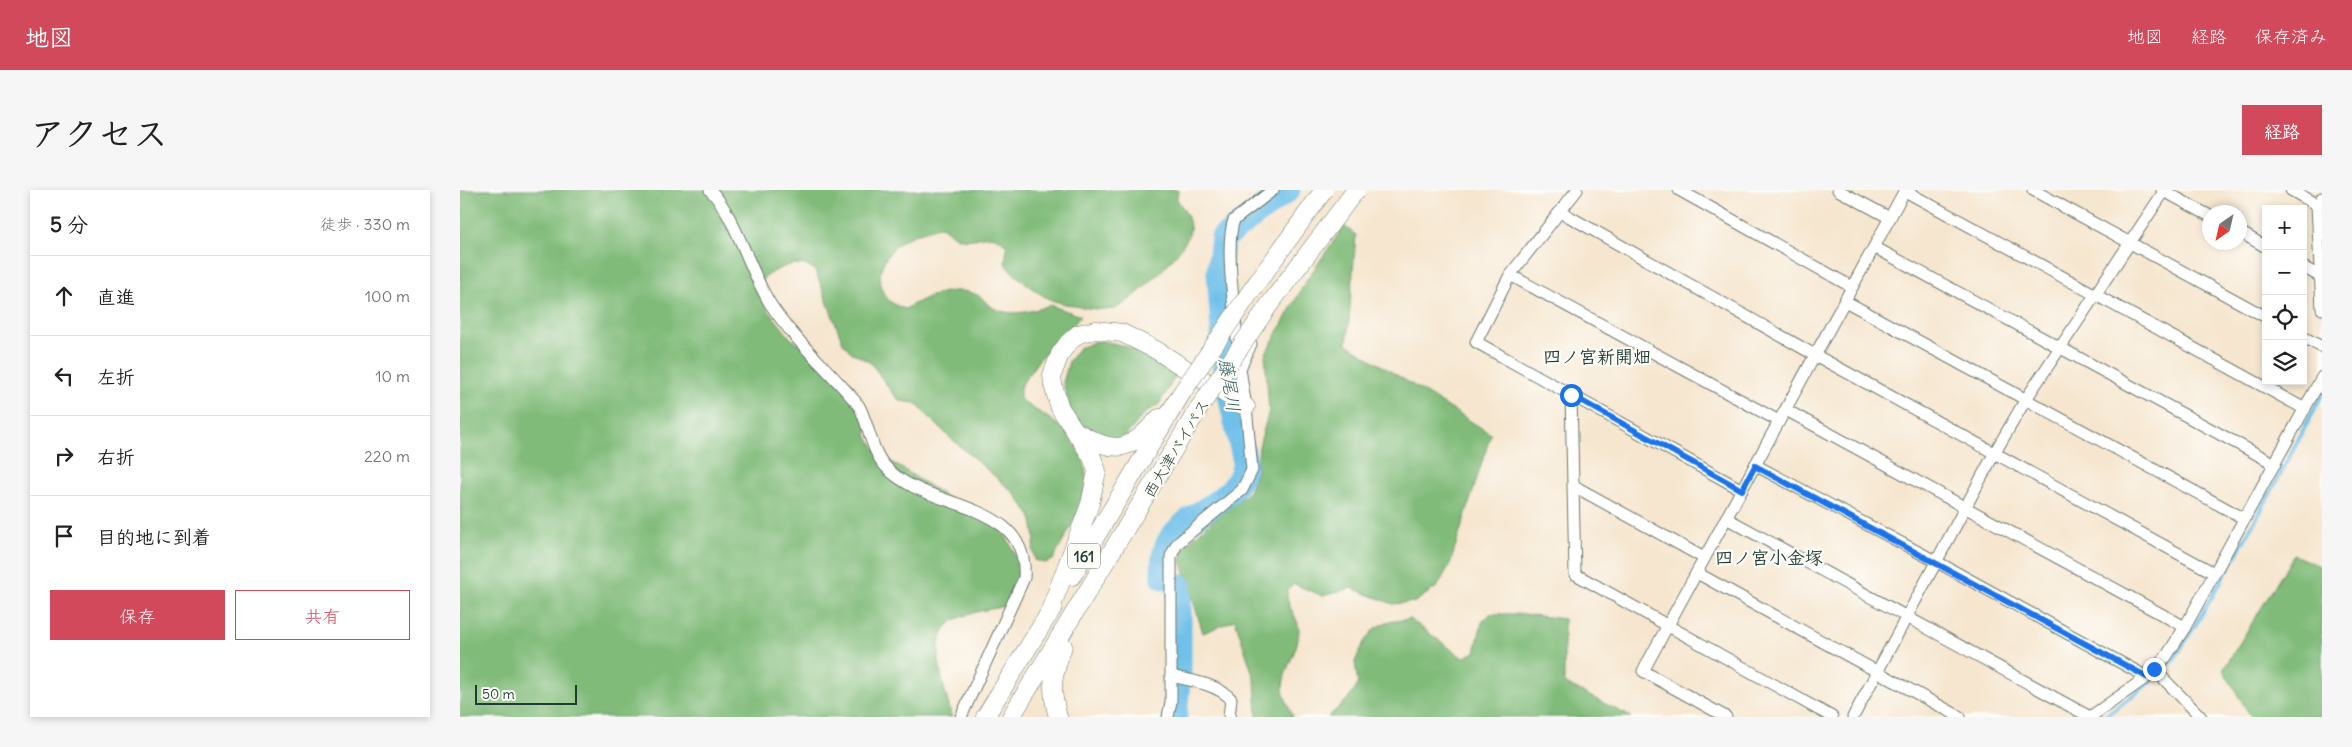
<!DOCTYPE html>
<html lang="ja">
<meta charset="utf-8">
<style>
:root{--surface:#fff;--page:#f6f6f6;--text:#222;--muted:#767676;--line:#e0e0e0;--accent:#d1495b}
body{margin:0;font-family:Delius,"Klee One",sans-serif;background:var(--page);color:var(--text)}
.controls{position:absolute;right:15px;top:15px;display:grid;overflow:hidden;border-radius:0px;box-shadow:0 2px 8px #0003}
.controls button{width:45px;height:45px;display:grid;place-items:center;padding:0;border:0;border-bottom:1px solid var(--line);background:var(--surface);color:var(--text);font:25px sans-serif}
.compass{position:absolute;left:1742px;top:15px;width:45px;height:45px;border-radius:50%;background:var(--surface);box-shadow:0 2px 8px #0003;rotate:214deg}
.scale{position:absolute;left:15px;bottom:12px;width:102px;box-sizing:border-box;padding-left:5px;border:2px solid #1f3d34;border-top:0;font-size:14px;line-height:18px;white-space:nowrap;color:#1f3d34;-webkit-text-stroke:4px #fdfcf7;paint-order:stroke}
.stop{position:absolute;width:15px;height:15px;margin:-11px;border:4px solid #1a73e8;border-radius:50%;background:#fff}
.stop.end{background:#1a73e8;border-color:#fff;box-shadow:0 1px 5px #0008}
.list{margin:0;padding:0;list-style:none}
h2{display:flex;justify-content:space-between;align-items:center;height:65px;margin:0;padding:0 20px;font-size:21px}
h2 small{font-size:16px;font-weight:400;color:var(--muted)}
.list li{display:grid;grid-template-columns:32px 1fr auto;gap:15px;align-items:center;box-sizing:border-box;height:80px;padding:0 20px;border-top:1px solid var(--line)}
.list b{display:block;font-size:19px;white-space:nowrap}
.list em{font-size:16px;font-style:normal;color:var(--muted)}
.actions{display:flex;gap:10px;padding:15px 20px}
.actions a{flex:1;padding:11px 0;border:1px solid var(--accent);border-radius:0px;text-align:center;font-size:18px;color:var(--accent)}
.actions .main{background:var(--accent);color:#fff}
.icon{flex:none;width:28px;height:28px;fill:none;stroke:currentColor;stroke-width:2;stroke-linecap:round;stroke-linejoin:round}
.map{position:relative;flex:none;width:1862px;height:527px;overflow:hidden;border-radius:0px}
header{display:flex;align-items:center;gap:30px;box-sizing:border-box;height:70px;padding:0 25px;background:var(--accent);color:#fff}
header strong{font-size:24px}
nav{display:flex;gap:28px;margin-inline-start:auto;font-size:18px}
.intro{display:flex;align-items:center;justify-content:space-between;box-sizing:border-box;height:120px;padding:0 30px}
h1{margin:0;font-size:35px}
.button{padding:12px 22px;border-radius:0px;background:var(--accent);color:#fff;font-size:18px;font-weight:700}
main{display:flex;gap:30px;padding:0 30px}
aside{flex:1;background:var(--surface);border-radius:0px;box-shadow:0 2px 8px #0003}
.map>svg:first-child{display:block}
.forest{fill:#80bb79;stroke:#507c56}
.lines{fill:none;stroke-linecap:round;stroke-linejoin:round}
.stream{stroke:#6fc0ea;stroke-width:4.5}
.river{stroke:#6fc0ea;stroke-width:25}
.minor-casing{stroke:#6a786a;stroke-width:13}
.trunk-casing{stroke:#6a786a;stroke-width:19}
.minor{stroke:#fff;stroke-width:11}
.trunk{stroke:#fff;stroke-width:18}
.trunk-bridge-casing{stroke:#6a786a;stroke-width:19;stroke-linecap:butt}
.trunk-bridge{stroke:#fff;stroke-width:18}
.route{stroke:#1a73e8;stroke-width:6}
.labels{text-anchor:middle;dominant-baseline:central;stroke-width:4.5;stroke-linejoin:round;paint-order:stroke}
.shield{fill:#fdfcf7;stroke:#62766e;stroke-width:1}
.shield-label{font-size:15px;font-weight:bold;fill:#1f3d34}
.street-label{font-size:16px;fill:#1f3d34;stroke:#fdfcf7}
.neighbourhood-label{font-size:18px;font-weight:bold;fill:#1f3d34;stroke:#fdfcf7}
.water-label{font-size:18px;font-style:italic;fill:#335e62;stroke:#fdfcf7}
</style>
<header>
<strong>地図</strong>
<nav><a>地図</a><a>経路</a><a>保存済み</a></nav>
</header>
<div class="intro"><h1>アクセス</h1><a class="button">経路</a></div>
<main>
<aside>
<h2>5 分<small>徒歩 · 330 m</small></h2>
<ul class="list">
<li><svg class="icon" aria-label="ahead" viewBox="0 0 24 24"><path d="M12 20V5M6 11l6-6 6 6"/></svg><div><b>直進</b></div><em>100 m</em></li>
<li><svg class="icon" aria-label="left" viewBox="0 0 24 24"><path d="M17 20v-9H6M10 6l-5 5 5 5"/></svg><div><b>左折</b></div><em>10 m</em></li>
<li><svg class="icon" aria-label="right" viewBox="0 0 24 24"><path d="M7 20v-9h11M14 6l5 5-5 5"/></svg><div><b>右折</b></div><em>220 m</em></li>
<li><svg class="icon" aria-label="arrive" viewBox="0 0 24 24"><path d="M6 21V4h12l-3 4 3 4H6"/></svg><div><b>目的地に到着</b></div></li>
</ul>
<div class="actions"><a class="main">保存</a><a>共有</a></div>
</aside>
<div class="map">
<svg width="1862" height="527" viewBox="0 0 1862 527">
<rect width="100%" height="100%" fill="#fdfcf7"/>
<filter id="ink" filterUnits="userSpaceOnUse"><feTurbulence type="fractalNoise" baseFrequency=".02" numOctaves="2"/><feDisplacementMap in="SourceGraphic" scale="10" xChannelSelector="R" yChannelSelector="G"/><feConvolveMatrix kernelMatrix="1 2 1 2 8 2 1 2 1" color-interpolation-filters="sRGB"/></filter>
<filter id="wash" filterUnits="userSpaceOnUse"><feTurbulence type="fractalNoise" baseFrequency=".0096" numOctaves="4" result="noise"/><feDisplacementMap in="SourceGraphic" scale="20" xChannelSelector="R" yChannelSelector="G"/><feGaussianBlur stdDeviation="1.12" result="paint"/><feColorMatrix in="noise" values="0 0 0 0 0 0 0 0 0 0 0 0 0 0 0 0 0 1.4 0 .05"/><feComposite in="paint" operator="in"/></filter>
<g filter="url(#wash)">
<rect width="100%" height="100%" fill="#f6e6cf"/>
<g class="forest">
<path d="M0,0H718L717,9C723,19 731,28 730,40C730,57 672,113 654,119C643,122 597,114 587,108C572,99 557,88 545,74L547,57C532,35 518,55 498,48C493,46 487,40 482,36C470,40 455,43 444,50C423,62 409,94 431,112C434,115 441,117 445,119C465,107 492,95 515,104C521,106 525,112 530,116C549,128 570,122 590,115L621,126L595,156L580,168L560,197V209C573,220 589,226 601,238C649,284 617,323 593,370L585,373L575,370L573,360L575,348L571,326L553,302L487,245L455,213L440,211L434,205L411,173L391,162L383,153L355,80C336,67 320,78 303,88L305,116L331,149L373,174L393,194L411,229L406,245L419,264L544,343L553,360L559,378L556,392L545,416C528,420 508,422 493,431C465,448 486,503 492,527H0Z"/>
<path d="M884,36L896,45L887,154L1031,244L990,374L978,396L955,412L933,414L891,398L863,406L834,394L827,400C825,416 838,425 839,440C839,461 824,477 823,497C823,506 830,518 833,527H797L795,491L775,430L743,443L721,370L726,355L744,338L789,302L797,281L799,256L809,221L805,165L846,91Z"/>
<path d="M637,151C668,153 693,167 716,185L699,214L685,223L663,249L642,251L623,239L610,219L603,193L609,171L619,158Z"/>
<polygon points="1834,365 1862,377 1862,527 1791,527 1763,480"/>
<polygon points="1030,424 1064,424 1104,429 1104,493 1171,527 868,527 889,508 898,495 895,472 904,452 915,438 927,432 950,429 1003,468 1015,462 1022,432"/>
</g>
<g class="lines">
<g class="stream">
<path d="M1705,478L1713,471C1767,385 1816,294 1862,204"/>
<polyline points="1644,527 1693,490"/>
</g>
<g class="river">
<path d="M703,387C703,375 703,361 710,350C731,318 779,314 785,272L766,187L759,81L763,48L828,0"/>
<polyline points="715,527 719,481 719,396"/>
</g>
</g>
</g>
<g filter="url(#ink)">
<g class="lines">
<g class="minor-casing">
<g id="minor">
<path d="M250,0C276,26 290,83 311,115C336,153 371,181 399,216C409,235 411,260 425,276C465,322 570,308 564,388L501,527"/>
<polyline points="1117,0 1050,85 1016,152 1282,300"/>
<polyline points="1219,0 1392,97"/>
<polyline points="1378,0 1430,28"/>
<polyline points="1573,0 1806,127"/>
<polyline points="1702,0 1750,26"/>
<polyline points="1831,0 1857,15"/>
<polyline points="1445,1 1845,219"/>
<polyline points="1862,8 1857,15 1862,119"/>
<polyline points="1101,22 1355,165 1754,383"/>
<polyline points="1780,42 1806,57"/>
<polyline points="1414,57 1815,274"/>
<polyline points="1843,77 1861,87"/>
<polyline points="1050,85 1319,231"/>
<polyline points="1385,111 1785,329"/>
<polyline points="1843,147 1862,157"/>
<path d="M778,160C776,130 764,54 774,30L813,0"/>
<polyline points="1111,205 1115,384 1372,527"/>
<polyline points="1326,220 1725,437"/>
<polyline points="1295,275 1477,372 1687,487"/>
<polyline points="1114,296 1244,368"/>
<polyline points="1266,328 1630,527 1687,487 1706,467 1725,437 1862,187"/>
<polyline points="1237,383 1500,527"/>
<polyline points="1694,479 1741,527"/>
<path d="M711,486C730,490 757,494 771,509L769,527"/>
<polyline points="708,527 711,512 711,366 717,354 726,346 782,300 792,280 786,217 780,179 791,154"/>
<polyline points="1266,527 1183,481 1445,0"/>
<polyline points="1393,527 1534,264 1566,209 1705,0"/>
</g>
</g>
<g class="trunk-casing">
<g id="trunk">
<path d="M617,242C657,265 668,262 699,228"/>
<polyline points="612,386 721,204"/>
<polyline points="588,426 630,314 637,281 632,267 600,218 593,195 592,185 600,164 608,153 618,144 636,140 662,143 696,160 786,217"/>
<polyline points="525,527 593,417"/>
<polyline points="551,527 739,218"/>
<path d="M598,527C589,494 593,487 603,456"/>
</g>
</g>
<use href="#minor" class="minor"/>
<use href="#trunk" class="trunk"/>
<g class="trunk-bridge-casing">
<g id="trunk-bridge">
<polyline points="721,204 791,101 864,0"/>
<polyline points="739,218 809,115 896,0"/>
</g>
</g>
<use href="#trunk-bridge" class="trunk-bridge"/>
</g>
</g>
<g class="lines" filter="url(#ink)">
<polyline class="route" points="1111,205 1282,300 1295,276 1687,487 1694,479"/>
</g>
<g class="labels">
<rect class="shield" x="608" y="353.5" width="32" height="25" rx="4"/>
<g class="shield-label">
<text x="624" y="366">161</text>
</g>
<g class="street-label">
<text transform="translate(716 258) rotate(-59)">西大津バイパス</text>
</g>
<g class="neighbourhood-label">
<text x="1137" y="166">四ノ宮新開畑</text>
<text x="1309" y="367">四ノ宮小金塚</text>
</g>
<g class="water-label">
<text transform="translate(770 195) rotate(81)">藤尾川</text>
</g>
</g>
</svg>
<div class="controls">
<button>+</button>
<button>−</button>
<button><svg class="icon" aria-label="locate" viewBox="0 0 24 24"><circle cx="12" cy="12" r="6"/><path d="M12 2v4M12 18v4M2 12h4M18 12h4"/></svg></button>
<button><svg class="icon" aria-label="layers" viewBox="0 0 24 24"><path d="M12 4l9 5-9 5-9-5zM3 14l9 5 9-5"/></svg></button>
</div>
<svg class="compass" viewBox="-18 -18 36 36"><path d="M0-13l5 13h-10z" fill="#e53935"/><path d="M0 13l5-13h-10z" fill="#767676"/></svg>
<div class="scale">50 m</div>
<div class="stop" style="left:1111px;top:205px"></div>
<div class="stop end" style="left:1694px;top:479px"></div>
</div>
</main>
